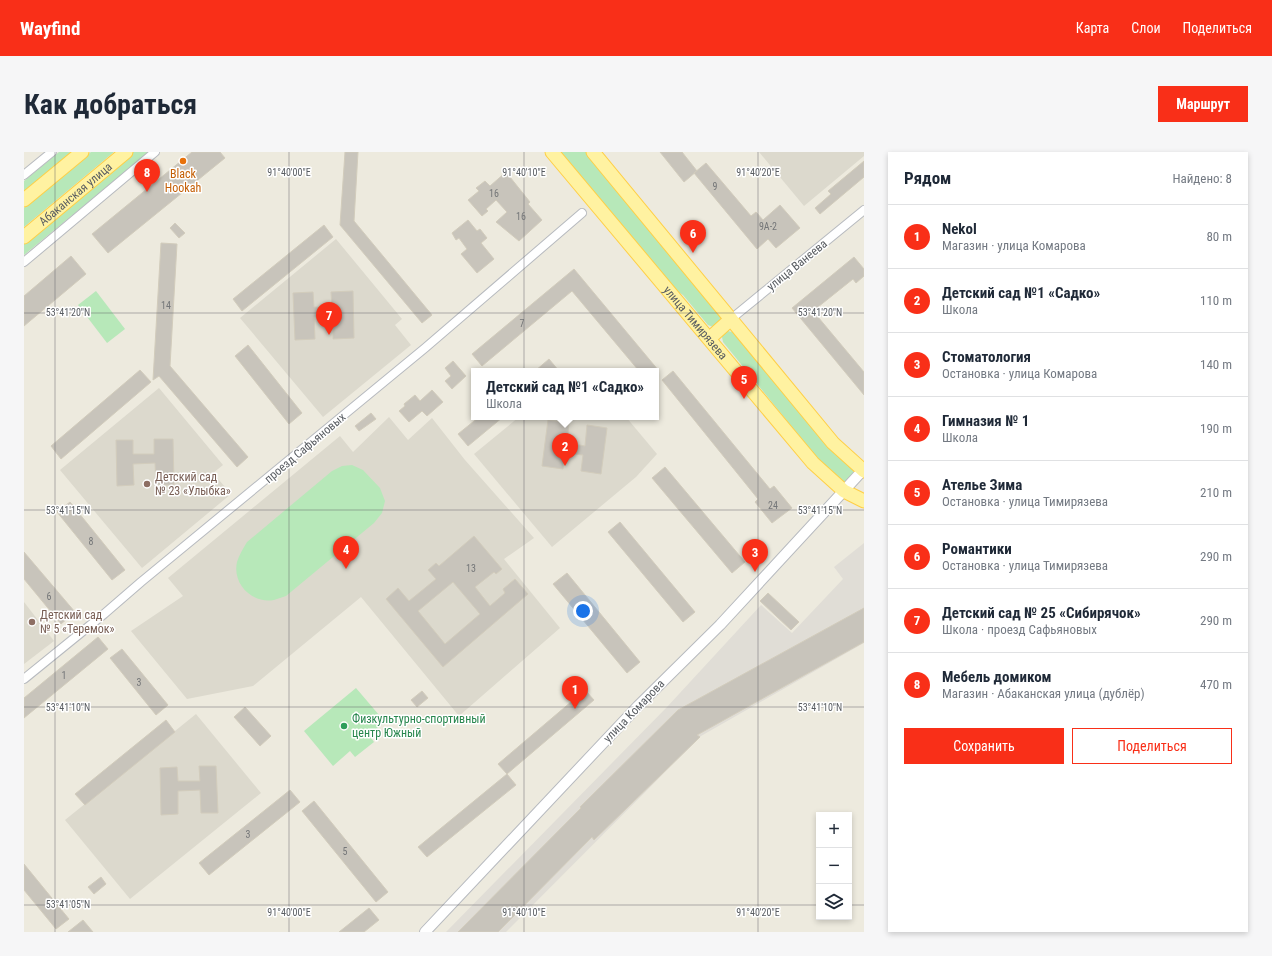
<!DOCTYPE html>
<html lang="ru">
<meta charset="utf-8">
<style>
:root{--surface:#fff;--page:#f6f6f7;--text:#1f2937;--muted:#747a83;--line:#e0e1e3;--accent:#f92f18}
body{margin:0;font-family:"Roboto Condensed",sans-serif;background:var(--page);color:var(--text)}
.controls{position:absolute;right:12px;bottom:12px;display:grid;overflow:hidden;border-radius:0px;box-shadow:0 2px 6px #0003}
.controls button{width:36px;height:36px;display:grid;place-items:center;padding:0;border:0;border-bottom:1px solid var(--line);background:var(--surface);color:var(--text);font:20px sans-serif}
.you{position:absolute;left:559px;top:459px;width:14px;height:14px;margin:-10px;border:3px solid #fff;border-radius:50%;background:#1a73e8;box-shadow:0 0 0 6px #1a73e833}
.badge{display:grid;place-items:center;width:26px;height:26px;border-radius:50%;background:var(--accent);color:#fff;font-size:13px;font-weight:700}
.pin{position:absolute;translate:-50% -33px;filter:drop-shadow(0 1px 2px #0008)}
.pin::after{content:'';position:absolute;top:21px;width:14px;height:12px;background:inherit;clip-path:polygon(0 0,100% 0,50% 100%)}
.popup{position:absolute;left:447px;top:216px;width:188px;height:52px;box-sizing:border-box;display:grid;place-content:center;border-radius:0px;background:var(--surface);filter:drop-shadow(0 1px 3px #0005);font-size:13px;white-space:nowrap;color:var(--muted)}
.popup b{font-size:15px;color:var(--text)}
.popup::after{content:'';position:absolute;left:50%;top:100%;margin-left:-8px;border:8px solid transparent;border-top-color:var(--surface)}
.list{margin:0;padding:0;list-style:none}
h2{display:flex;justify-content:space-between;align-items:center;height:52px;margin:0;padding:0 16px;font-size:17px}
h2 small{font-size:13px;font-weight:400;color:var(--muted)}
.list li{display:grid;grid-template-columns:26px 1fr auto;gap:12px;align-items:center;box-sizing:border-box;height:64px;padding:0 16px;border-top:1px solid var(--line)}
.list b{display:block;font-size:15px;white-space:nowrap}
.list p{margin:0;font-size:13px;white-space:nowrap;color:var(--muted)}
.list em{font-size:13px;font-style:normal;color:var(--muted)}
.actions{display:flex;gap:8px;padding:12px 16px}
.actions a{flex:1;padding:9px 0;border:1px solid var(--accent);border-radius:0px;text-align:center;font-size:14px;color:var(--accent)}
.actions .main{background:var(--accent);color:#fff}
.icon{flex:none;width:22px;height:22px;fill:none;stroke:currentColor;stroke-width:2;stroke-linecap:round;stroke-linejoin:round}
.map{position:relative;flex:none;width:840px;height:780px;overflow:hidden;border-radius:0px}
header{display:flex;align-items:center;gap:24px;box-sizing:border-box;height:56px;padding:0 20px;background:var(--accent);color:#fff}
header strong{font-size:19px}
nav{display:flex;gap:22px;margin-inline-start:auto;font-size:14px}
.intro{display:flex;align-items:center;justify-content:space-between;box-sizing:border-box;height:96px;padding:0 24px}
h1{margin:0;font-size:28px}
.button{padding:10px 18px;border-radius:0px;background:var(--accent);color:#fff;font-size:14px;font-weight:700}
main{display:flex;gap:24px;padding:0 24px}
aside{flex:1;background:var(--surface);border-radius:0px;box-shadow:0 2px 6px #0003}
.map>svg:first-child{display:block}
.industrial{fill:#e0ddd6}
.education{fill:#dcd9cd}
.green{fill:#b7e8b9}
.building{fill:#c8c4bb;stroke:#d2ccbc;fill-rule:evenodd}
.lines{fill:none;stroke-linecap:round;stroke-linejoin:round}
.minor-casing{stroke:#b7babf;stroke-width:10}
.tertiary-casing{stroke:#b7babf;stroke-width:12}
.primary-casing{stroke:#ffcf46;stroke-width:15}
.minor{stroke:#fff;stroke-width:8}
.tertiary{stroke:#fff;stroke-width:10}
.primary{stroke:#fff2a1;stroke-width:13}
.ticks{fill:none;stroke:#585c61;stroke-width:1;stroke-opacity:0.45}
.food-dot{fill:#e8710a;stroke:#fff;stroke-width:1.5}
.education-dot{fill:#8d6e63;stroke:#fff;stroke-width:1.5}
.leisure-dot{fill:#2e9e5b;stroke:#fff;stroke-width:1.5}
.labels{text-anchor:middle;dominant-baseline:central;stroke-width:3;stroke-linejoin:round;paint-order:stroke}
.number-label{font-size:10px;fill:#747678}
.food-label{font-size:12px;fill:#c56008;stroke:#fff}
.street-label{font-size:12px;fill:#585c61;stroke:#fff}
.education-label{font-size:12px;fill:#785e54;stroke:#fff;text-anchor:start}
.leisure-label{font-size:12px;fill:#27864d;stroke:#fff;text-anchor:start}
.ticks-label{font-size:10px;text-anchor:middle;fill:#585c61;stroke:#fff;stroke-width:3;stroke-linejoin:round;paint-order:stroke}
</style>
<header>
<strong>Wayfind</strong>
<nav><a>Карта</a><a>Слои</a><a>Поделиться</a></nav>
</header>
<div class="intro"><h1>Как добраться</h1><a class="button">Маршрут</a></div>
<main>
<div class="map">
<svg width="840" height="780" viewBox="0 0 840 780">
<rect width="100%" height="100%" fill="#edeade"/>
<polygon class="industrial" points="840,391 840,491 677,584 482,780 422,780 643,555 737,453 768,481 819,427 810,415"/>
<g class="education">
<polygon points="735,0 840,0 840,4 780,54"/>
<polygon points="312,87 378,167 371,173 387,193 299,265 216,166"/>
<polygon points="135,236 199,313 189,321 207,342 118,416 36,318"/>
<polygon points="365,265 384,288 408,266 441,308 510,386 480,407 536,476 435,564 337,445 229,534 163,547 107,479 159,444 144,426 316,284 329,300"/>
<polygon points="495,265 602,265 633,302 612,325 528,395 450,302"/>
<polygon points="0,450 30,489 0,512"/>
<polygon points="172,562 237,641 106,747 41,668"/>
</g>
<g class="green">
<polygon points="35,0 53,0 0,43 0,29"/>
<polygon points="67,0 90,0 0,75 0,56"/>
<polygon points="108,0 125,0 0,103 0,89"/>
<polygon points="535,0 563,0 696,163 697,168 693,173 689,175 684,173 659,143 650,137"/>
<polygon points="72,139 101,177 83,191 54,153"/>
<polygon points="704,179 712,181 829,317 830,323 823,330 819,329 801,313 789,301 699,190 698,185 699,181"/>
<path d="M328,313L339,318L356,336L361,349L358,361L350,371L262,444C258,445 254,447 250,448C228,452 208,432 213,410C215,403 219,397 223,390L308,319L318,314Z"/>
<polygon points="332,536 361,570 345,583 350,590 331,605 326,599 309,614 280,579"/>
</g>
<g class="building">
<polygon points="168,0 196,0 201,6 84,101 68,82"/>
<polygon points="321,0 334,0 330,69 408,163 398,171 316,73"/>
<polygon points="636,0 658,0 673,19 660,30"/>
<polygon points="840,9 840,25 796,62 791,56 807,42 804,39"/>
<polygon points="682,11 727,64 732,60 739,68 756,53 776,76 752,96 744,87 733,97 670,21"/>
<polygon points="482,20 506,50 504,52 518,68 495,89 472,70 483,60 472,48 462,57 464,59 458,64 444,48 455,39 452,36 461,29 466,34"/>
<polygon points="444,68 453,79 456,77 463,86 457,91 470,107 453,121 437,102 443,97 435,86 432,88 428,81"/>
<polygon points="151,71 161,81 155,86 146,76"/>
<polygon points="300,73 309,85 218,159 209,147"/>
<polygon points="137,91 153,92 146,214 224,305 213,315 135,224 129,228"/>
<polygon points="47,104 62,122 0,174 0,144"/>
<polygon points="830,105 840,117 840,124 832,131 829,127 789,159 840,220 840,243 768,156"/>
<polygon points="550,117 635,219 615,219 548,139 458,214 448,202"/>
<polygon points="329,139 330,186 309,187 309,164 290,165 291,187 271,188 269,141 289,140 290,155 308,155 307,140"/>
<polygon points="224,193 278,261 265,272 211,204"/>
<polygon points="525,207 535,219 511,219"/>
<polygon points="429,209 442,224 428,237 421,229 427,224 421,216"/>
<polygon points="116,218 127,230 37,307 27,294"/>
<polygon points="649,219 746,337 750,334 768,356 748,371 731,350 734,347 638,228"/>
<polygon points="408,238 419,250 403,264 398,259 385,270 375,259 381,254 380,252 391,243 396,249"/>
<polygon points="347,261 352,267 335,279 331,274"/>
<polygon points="455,265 479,265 444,294 434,282"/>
<polygon points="524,268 545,271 543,291 561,294 563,273 583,276 577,322 557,319 559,303 541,301 539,317 518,314"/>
<polygon points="130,287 149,287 150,333 132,333 131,311 109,312 110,333 93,334 92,288 109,288 109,302 130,302"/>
<polygon points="641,315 721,410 708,421 628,326"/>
<polygon points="46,350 101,418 88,428 33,360"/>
<polygon points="596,370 671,460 659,470 584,380"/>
<path d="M450,384L478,417L472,422L470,420L451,435L466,454L481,441L479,437L491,427L504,442L419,515L362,447L374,436L385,449L412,427L404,418L412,411L415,414ZM429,430L456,462L421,492L394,459Z"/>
<polygon points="0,400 51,460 37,472 0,427"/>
<polygon points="543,421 616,510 603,521 529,432"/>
<polygon points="744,441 775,470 767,478 736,449"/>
<polygon points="840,456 840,490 673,583 676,585 570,688 568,685 474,780 434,780 557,656 556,655 654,558"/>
<polygon points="74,485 84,497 0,566 0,546"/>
<polygon points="98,497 144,553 132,563 86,506"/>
<polygon points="561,538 570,548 483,622 474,612"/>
<polygon points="398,539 404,546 393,555 387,548"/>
<polygon points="221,555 247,584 236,594 210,565"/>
<polygon points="142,568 151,580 61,653 51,642"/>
<polygon points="175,614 192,614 194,661 177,661 176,638 154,639 154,662 137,663 136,616 153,615 154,629 176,629"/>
<polygon points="483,622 492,633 403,705 394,695"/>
<polygon points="266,638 276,650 185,723 175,711"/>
<polygon points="290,649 364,740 352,750 278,659"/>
<polygon points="0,712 45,767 32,777 0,738"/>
<polygon points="77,725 82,732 70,742 64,735"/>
<polygon points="345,756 355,768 340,780 315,780"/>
<polygon points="59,768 69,780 44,780"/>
</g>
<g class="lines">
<g class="minor-casing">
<g id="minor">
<polyline points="0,23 28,0"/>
<polyline points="0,110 131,0"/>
<polyline points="707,167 840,58"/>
<polyline points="0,527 80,462 117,430 401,196 558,61"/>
</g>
</g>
<g class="tertiary-casing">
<polyline id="tertiary" points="401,780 614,554 696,473 840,317"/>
</g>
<g class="primary-casing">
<g id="primary">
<path id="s1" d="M528,0L789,311L820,339L840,349"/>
<polyline points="569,0 809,291 840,319"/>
<polyline points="0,48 58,0"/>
<path id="s2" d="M0,85L102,0"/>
<polyline points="686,186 707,167"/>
</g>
</g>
<use href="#minor" class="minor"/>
<use href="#tertiary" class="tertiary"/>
<use href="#primary" class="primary"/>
</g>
<path class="ticks" d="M31,0V780M265,0V780M500,0V780M734,0V780M0,161H840M0,358H840M0,555H840M0,753H795M825,753H840"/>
<circle class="food-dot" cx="159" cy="9" r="4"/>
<g class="education-dot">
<circle cx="123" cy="332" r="4"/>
<circle cx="8" cy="470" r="4"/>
</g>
<circle class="leisure-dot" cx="320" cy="574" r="4"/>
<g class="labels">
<g class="number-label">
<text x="691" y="34">9</text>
<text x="470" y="41">16</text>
<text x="497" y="64">16</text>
<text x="744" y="74">9А-2</text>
<text x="142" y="153">14</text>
<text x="498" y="171">7</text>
<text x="749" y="353">24</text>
<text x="67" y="389">8</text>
<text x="447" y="416">13</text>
<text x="25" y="444">6</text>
<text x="40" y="523">1</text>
<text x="115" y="530">3</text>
<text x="224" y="682">3</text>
<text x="321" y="699">5</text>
</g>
<g class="food-label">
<text x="159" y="22">Black<tspan x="159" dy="14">Hookah</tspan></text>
</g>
<g class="street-label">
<text stroke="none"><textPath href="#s2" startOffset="67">Абаканская улица</textPath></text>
<text transform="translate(773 113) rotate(-39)">улица Ванеева</text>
<text stroke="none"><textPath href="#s1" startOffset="223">улица Тимирязева</textPath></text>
<text transform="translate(281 296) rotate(-40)">проезд Сафьяновых</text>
<text transform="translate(610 559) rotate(-46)">улица Комарова</text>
</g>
<g class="education-label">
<text x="131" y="325">Детский сад<tspan x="131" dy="14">№ 23 «Улыбка»</tspan></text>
<text x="16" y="463">Детский сад<tspan x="16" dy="14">№ 5 «Теремок»</tspan></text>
</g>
<g class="leisure-label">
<text x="328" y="567">Физкультурно-спортивный<tspan x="328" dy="14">центр Южный</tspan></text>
</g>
</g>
<g class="ticks-label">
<text x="265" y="24">91°40'00"E</text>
<text x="500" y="24">91°40'10"E</text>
<text x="734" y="24">91°40'20"E</text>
<text x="44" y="164">53°41'20"N</text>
<text x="796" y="164">53°41'20"N</text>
<text x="44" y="362">53°41'15"N</text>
<text x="796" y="362">53°41'15"N</text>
<text x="44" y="559">53°41'10"N</text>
<text x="796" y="559">53°41'10"N</text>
<text x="44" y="756">53°41'05"N</text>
<text x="265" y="764">91°40'00"E</text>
<text x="500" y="764">91°40'10"E</text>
<text x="734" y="764">91°40'20"E</text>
</g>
</svg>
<div class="controls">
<button>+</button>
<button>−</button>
<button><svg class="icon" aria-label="layers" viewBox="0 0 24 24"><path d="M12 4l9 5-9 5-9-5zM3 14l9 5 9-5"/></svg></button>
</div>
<div class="you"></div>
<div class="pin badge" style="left:551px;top:557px">1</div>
<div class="pin badge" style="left:541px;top:314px">2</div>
<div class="popup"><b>Детский сад №1 «Cадко»</b>Школа</div>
<div class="pin badge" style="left:731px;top:420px">3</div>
<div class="pin badge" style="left:322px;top:417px">4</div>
<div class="pin badge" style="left:720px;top:247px">5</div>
<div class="pin badge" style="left:669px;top:101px">6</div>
<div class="pin badge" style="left:305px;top:183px">7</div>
<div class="pin badge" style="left:123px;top:40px">8</div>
</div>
<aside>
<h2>Рядом<small>Найдено: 8</small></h2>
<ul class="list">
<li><span class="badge">1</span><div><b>Nekol</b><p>Магазин · улица Комарова</p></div><em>80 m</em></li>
<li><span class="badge">2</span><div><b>Детский сад №1 «Cадко»</b><p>Школа</p></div><em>110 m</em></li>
<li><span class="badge">3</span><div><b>Стоматология</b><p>Остановка · улица Комарова</p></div><em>140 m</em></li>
<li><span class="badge">4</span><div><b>Гимназия № 1</b><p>Школа</p></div><em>190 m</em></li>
<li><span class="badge">5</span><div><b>Ателье Зима</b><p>Остановка · улица Тимирязева</p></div><em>210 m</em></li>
<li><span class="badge">6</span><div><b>Романтики</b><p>Остановка · улица Тимирязева</p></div><em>290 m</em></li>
<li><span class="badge">7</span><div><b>Детский сад № 25 «Сибирячок»</b><p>Школа · проезд Сафьяновых</p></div><em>290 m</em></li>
<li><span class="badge">8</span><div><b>Мебель домиком</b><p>Магазин · Абаканская улица (дублёр)</p></div><em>470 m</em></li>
</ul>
<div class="actions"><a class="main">Сохранить</a><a>Поделиться</a></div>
</aside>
</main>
